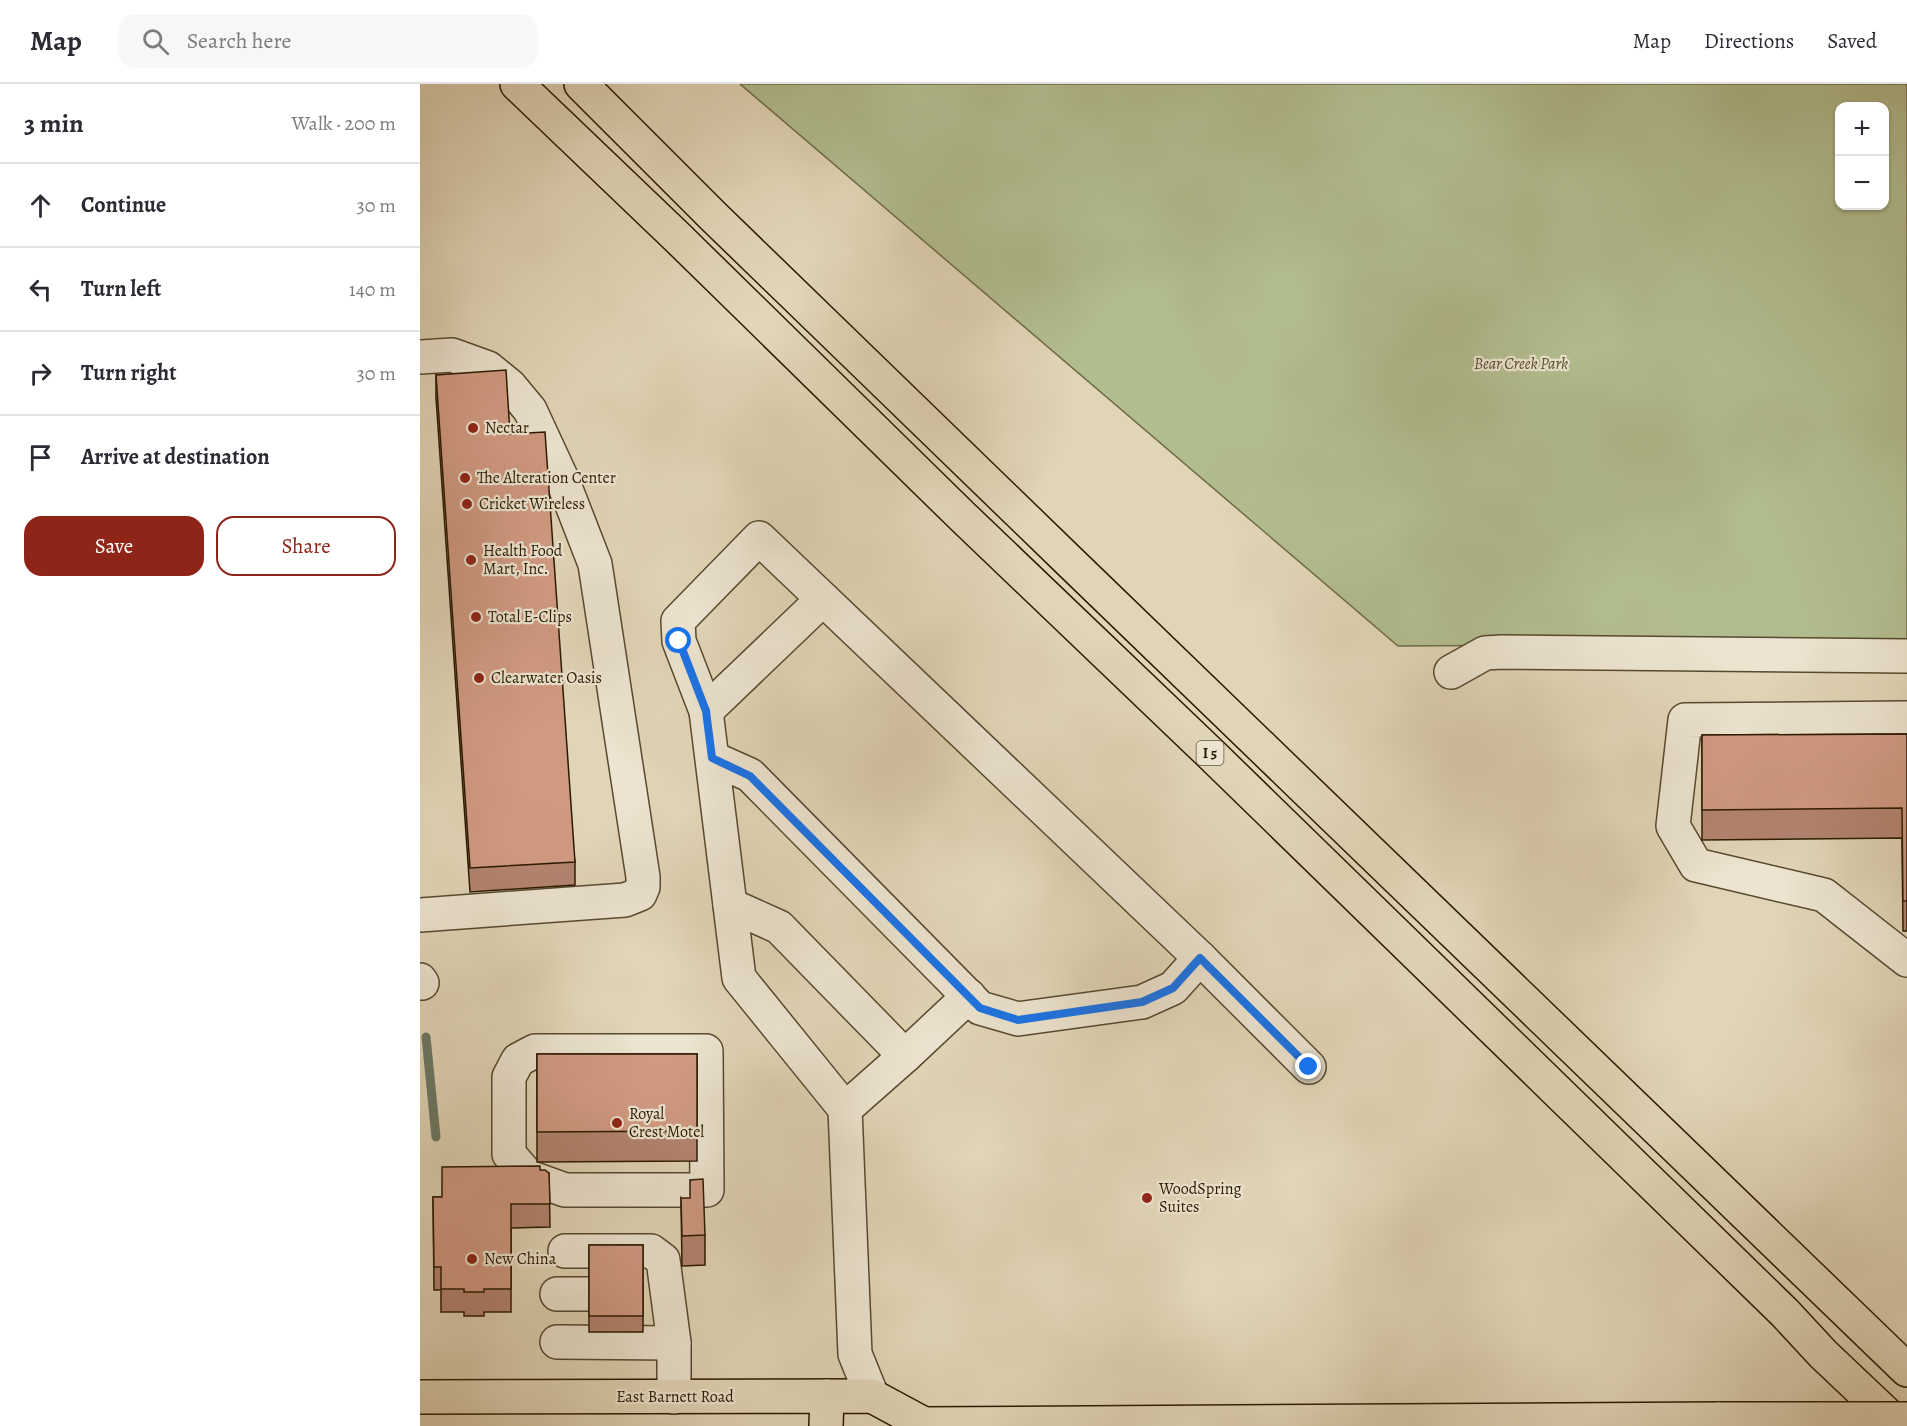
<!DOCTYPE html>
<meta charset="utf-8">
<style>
:root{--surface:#fff;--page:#f7f7f7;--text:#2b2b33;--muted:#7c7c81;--line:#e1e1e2;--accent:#8f2418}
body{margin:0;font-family:Alegreya,serif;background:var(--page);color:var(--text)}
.controls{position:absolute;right:18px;top:18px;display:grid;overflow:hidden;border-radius:12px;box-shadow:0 2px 4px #0004}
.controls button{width:54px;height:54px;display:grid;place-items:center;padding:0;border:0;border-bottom:2px solid var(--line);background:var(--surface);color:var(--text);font:30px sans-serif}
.stop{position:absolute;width:18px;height:18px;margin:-14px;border:4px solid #1a73e8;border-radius:50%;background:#fff}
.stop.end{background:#1a73e8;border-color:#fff;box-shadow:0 2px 6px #0008}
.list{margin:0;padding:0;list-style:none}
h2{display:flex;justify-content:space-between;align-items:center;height:78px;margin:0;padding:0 24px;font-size:26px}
h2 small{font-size:20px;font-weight:400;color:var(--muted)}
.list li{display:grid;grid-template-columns:39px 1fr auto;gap:18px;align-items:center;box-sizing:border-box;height:84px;padding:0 24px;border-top:2px solid var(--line)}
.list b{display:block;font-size:22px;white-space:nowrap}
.list em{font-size:20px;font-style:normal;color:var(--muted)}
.actions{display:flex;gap:12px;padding:18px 24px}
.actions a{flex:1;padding:14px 0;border:2px solid var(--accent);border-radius:18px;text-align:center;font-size:21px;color:var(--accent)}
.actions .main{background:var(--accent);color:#fff}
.icon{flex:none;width:33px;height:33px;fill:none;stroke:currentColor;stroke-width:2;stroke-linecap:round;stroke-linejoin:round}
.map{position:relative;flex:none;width:1487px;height:1342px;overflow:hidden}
header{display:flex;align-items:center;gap:36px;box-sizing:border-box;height:84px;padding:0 30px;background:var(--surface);border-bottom:2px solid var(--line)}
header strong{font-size:28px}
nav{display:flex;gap:33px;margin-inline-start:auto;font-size:21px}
.search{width:420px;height:54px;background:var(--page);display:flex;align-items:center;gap:15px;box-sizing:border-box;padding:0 21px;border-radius:18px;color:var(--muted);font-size:22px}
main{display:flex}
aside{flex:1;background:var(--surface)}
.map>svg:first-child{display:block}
.green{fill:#b2bd8f;stroke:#6e6c48;stroke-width:1.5;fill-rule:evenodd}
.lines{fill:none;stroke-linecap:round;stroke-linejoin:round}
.stream{stroke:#6b7966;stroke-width:9}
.minor-casing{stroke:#58492f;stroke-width:36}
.major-casing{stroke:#2b1a02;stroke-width:36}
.highway-casing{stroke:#2b1a02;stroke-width:36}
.minor{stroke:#ece4d0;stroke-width:33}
.major{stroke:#e1d5b7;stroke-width:33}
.highway{stroke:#e1d5b7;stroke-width:33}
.major-bridge-casing{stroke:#2b1a02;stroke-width:36;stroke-linecap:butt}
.major-bridge{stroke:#e1d5b7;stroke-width:33}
.wall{fill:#b38470;stroke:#2b1a02;stroke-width:1.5}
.building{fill:#d09a82;stroke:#2b1a02;stroke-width:1.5}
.route{stroke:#1a73e8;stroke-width:8}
.poi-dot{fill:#8f2418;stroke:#ece4d0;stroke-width:2}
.labels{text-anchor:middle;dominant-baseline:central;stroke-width:4.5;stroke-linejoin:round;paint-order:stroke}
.shield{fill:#ece4d0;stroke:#655740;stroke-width:1.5}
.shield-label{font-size:15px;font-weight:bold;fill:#2b1a02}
.park-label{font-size:16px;font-style:italic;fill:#544b2c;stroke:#ece4d0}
.poi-label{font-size:16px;fill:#2b1a02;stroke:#ece4d0;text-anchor:start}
.street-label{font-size:16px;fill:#2b1a02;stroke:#ece4d0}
</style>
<header>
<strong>Map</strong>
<div class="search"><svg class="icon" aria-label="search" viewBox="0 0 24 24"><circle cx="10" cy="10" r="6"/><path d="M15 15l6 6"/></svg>Search here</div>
<nav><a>Map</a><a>Directions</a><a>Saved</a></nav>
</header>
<main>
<aside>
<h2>3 min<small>Walk · 200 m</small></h2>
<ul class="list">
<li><svg class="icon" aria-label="ahead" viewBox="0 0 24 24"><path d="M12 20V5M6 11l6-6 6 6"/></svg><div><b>Continue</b></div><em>30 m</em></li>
<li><svg class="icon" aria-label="left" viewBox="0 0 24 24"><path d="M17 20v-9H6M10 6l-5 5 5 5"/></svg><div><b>Turn left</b></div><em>140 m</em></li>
<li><svg class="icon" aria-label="right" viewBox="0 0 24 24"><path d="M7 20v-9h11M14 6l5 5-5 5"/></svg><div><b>Turn right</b></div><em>30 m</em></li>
<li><svg class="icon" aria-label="arrive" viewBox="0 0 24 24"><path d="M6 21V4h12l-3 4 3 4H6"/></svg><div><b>Arrive at destination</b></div></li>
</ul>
<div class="actions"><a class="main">Save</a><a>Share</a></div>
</aside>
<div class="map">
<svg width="1487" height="1342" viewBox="0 0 1487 1342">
<rect width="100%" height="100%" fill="#e1d5b7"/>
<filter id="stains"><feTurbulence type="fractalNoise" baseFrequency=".00333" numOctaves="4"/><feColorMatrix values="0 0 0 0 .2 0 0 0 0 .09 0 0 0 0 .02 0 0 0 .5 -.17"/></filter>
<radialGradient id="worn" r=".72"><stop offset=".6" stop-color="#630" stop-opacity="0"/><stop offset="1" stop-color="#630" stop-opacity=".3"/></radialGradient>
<path class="green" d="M320,0H1487V559L978,562ZM1420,22H1464V122H1420Z"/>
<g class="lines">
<polyline class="stream" points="6,953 16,1053"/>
<g class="minor-casing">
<g id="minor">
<polyline points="0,273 32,271 68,284 90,302 110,326 142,395 175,480 223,793 223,803 220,810 205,816 0,831"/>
<polyline points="1031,588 1065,569 1082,568 1487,572"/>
<polyline points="286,627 403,515"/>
<polyline points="1487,634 1265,636 1253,742 1276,781 1404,811 1487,876"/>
<polyline points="292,674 330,691 560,924 598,935 722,918 753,904 780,874 339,454 258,537 259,557 286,627 319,894 425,1025 435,1270 452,1312"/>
<polyline points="310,821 359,843 485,972 549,912"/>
<polyline points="780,874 889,983"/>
<polyline points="0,896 2,899"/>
<polygon points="115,967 286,967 287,1106 145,1106 109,1093 89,1070 89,993 98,976"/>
<polyline points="425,1025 485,972"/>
<polyline points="145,1167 231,1167 243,1176 254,1259 254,1313"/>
<polyline points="137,1210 169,1210"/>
<polyline points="137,1258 254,1259"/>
</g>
</g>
<g class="major-casing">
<g id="major">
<polyline points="0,1313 452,1312 504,1340"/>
<polyline points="406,1342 407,1312"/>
<polyline points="499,1342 504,1340 1300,1335"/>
</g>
</g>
<g class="highway-casing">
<g id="highway">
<polyline points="97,0 256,152 544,434 794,673 1365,1229 1403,1270 1479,1342"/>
<polyline points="161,0 293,132 646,474 1487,1286"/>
</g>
</g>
<use href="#minor" class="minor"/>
<use href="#major" class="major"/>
<use href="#highway" class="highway"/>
<g class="major-bridge-casing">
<polyline id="major-bridge" points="1300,1335 1487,1335"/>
</g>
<use href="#major-bridge" class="major-bridge"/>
</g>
<g class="wall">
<polygon points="16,291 90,350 155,778 155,801 50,808 16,314"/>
<polygon points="1487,650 1487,847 1483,847 1482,754 1282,756 1282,651"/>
<polygon points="117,970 277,970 277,1077 117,1078"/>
<polygon points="120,1086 129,1089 130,1143 91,1144 91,1228 64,1228 64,1232 44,1232 44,1228 21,1228 21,1206 14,1206 13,1113 22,1113"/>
<polygon points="261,1114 285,1151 285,1181 262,1182"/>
<rect x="169" y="1161" width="54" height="87"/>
</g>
<g class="building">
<polygon points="86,286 90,350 125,348 155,778 50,784 16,291"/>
<polygon points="1487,650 1487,817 1483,817 1482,724 1282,726 1282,651"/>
<polygon points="117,970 277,970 277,1047 117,1048"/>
<polygon points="120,1082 120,1086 125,1086 129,1089 130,1120 91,1120 91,1205 64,1205 64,1208 44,1208 44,1205 21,1205 21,1183 14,1183 13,1113 22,1113 22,1083"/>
<polygon points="283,1095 285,1151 262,1152 261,1114 270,1114 270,1096"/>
<rect x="169" y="1161" width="54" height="71"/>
</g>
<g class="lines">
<polyline class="route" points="259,557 286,627 292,674 330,692 560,924 598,936 722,918 753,904 780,874 889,983"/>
</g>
<g class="poi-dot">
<circle cx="53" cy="344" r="6"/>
<circle cx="45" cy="394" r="6"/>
<circle cx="47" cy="420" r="6"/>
<circle cx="51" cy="476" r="6"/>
<circle cx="56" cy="533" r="6"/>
<circle cx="59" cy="594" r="6"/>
<circle cx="197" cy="1039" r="6"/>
<circle cx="727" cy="1114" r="6"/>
<circle cx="52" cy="1175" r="6"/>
</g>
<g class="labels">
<rect class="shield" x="776.5" y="657" width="27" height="24" rx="4.5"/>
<g class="shield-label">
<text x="790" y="669">I 5</text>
</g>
<g class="park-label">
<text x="1101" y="280">Bear Creek Park</text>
</g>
<g class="poi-label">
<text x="65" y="344">Nectar</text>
<text x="57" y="394">The Alteration Center</text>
<text x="59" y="420">Cricket Wireless</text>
<text x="63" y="467">Health Food<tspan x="63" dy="18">Mart, Inc.</tspan></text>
<text x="68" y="533">Total E-Clips</text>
<text x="71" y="594">Clearwater Oasis</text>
<text x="209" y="1030">Royal<tspan x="209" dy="18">Crest Motel</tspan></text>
<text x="739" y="1105">WoodSpring<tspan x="739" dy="18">Suites</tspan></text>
<text x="64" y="1175">New China</text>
</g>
<g class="street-label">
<text x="255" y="1313">East Barnett Road</text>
</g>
</g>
<rect width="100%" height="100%" filter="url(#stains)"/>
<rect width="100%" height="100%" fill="url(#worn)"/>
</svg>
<div class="controls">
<button>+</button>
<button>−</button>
</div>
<div class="stop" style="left:259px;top:557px"></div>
<div class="stop end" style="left:889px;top:983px"></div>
</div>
</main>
